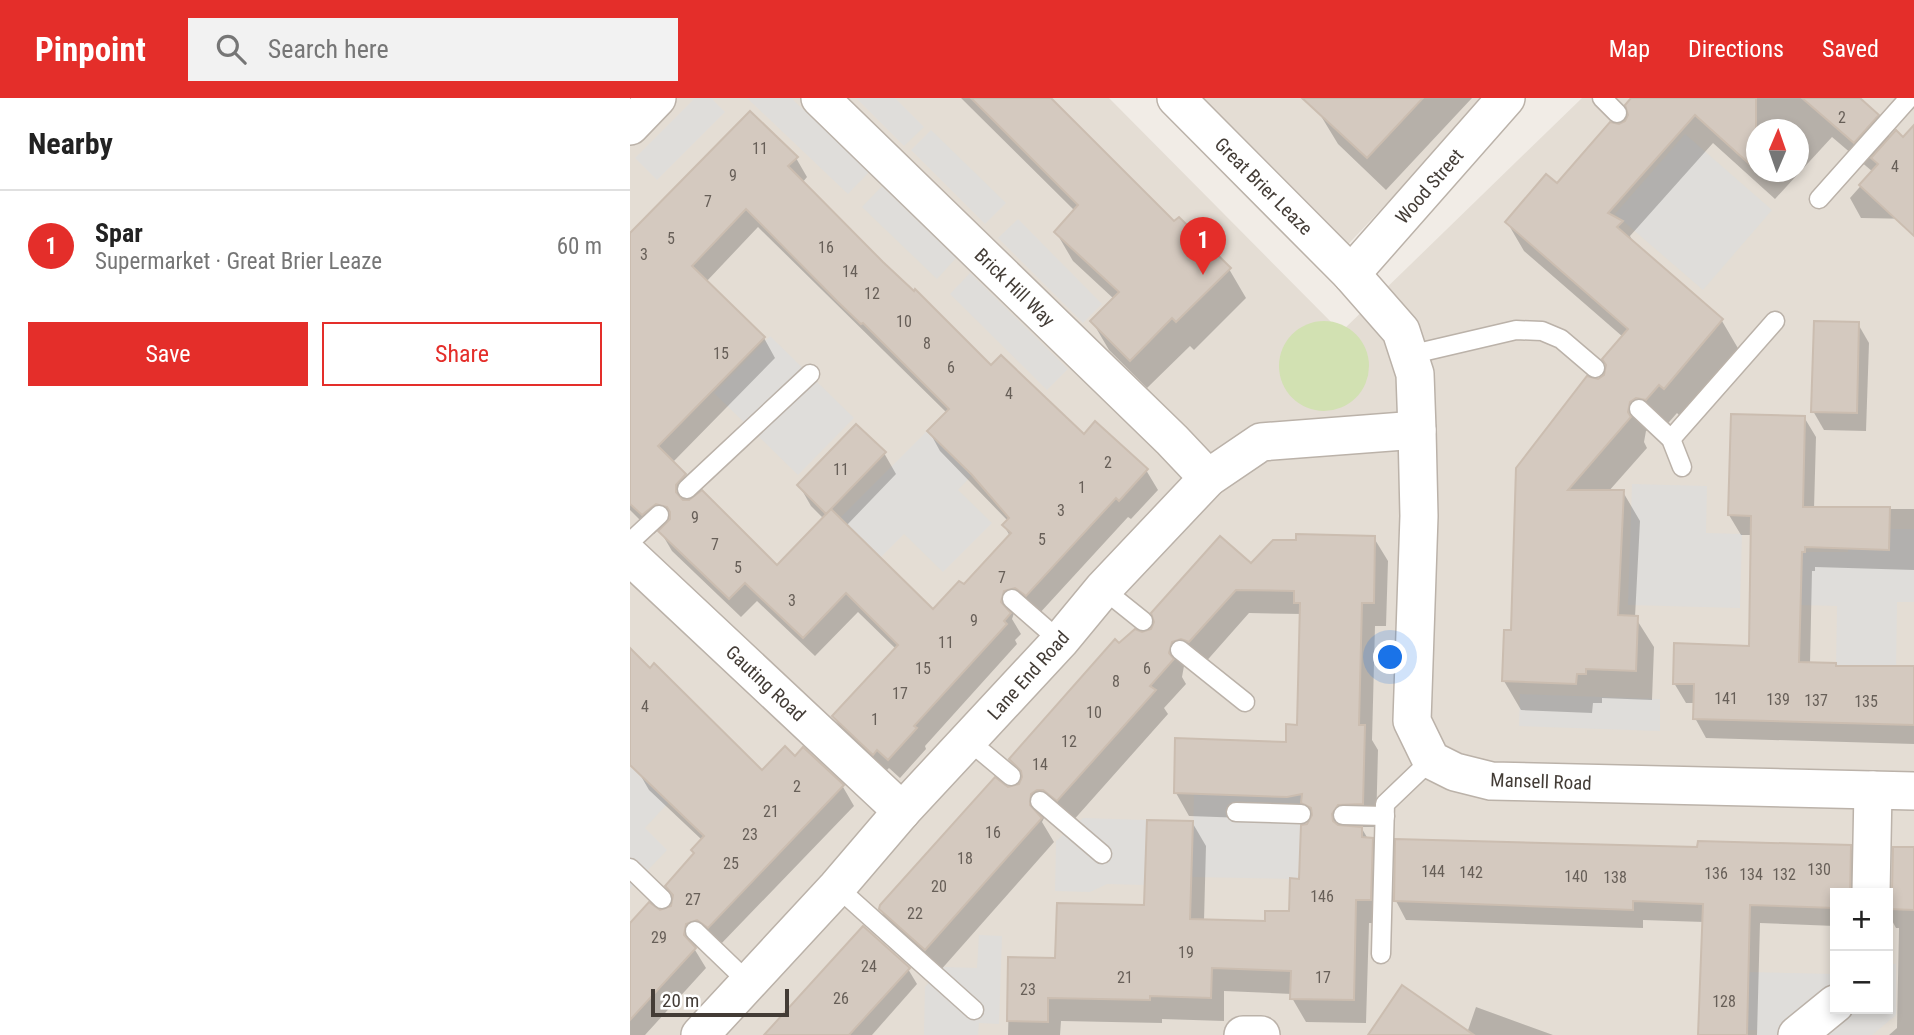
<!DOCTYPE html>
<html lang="en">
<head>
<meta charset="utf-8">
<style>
  body { margin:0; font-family:"Roboto Condensed",sans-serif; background:#f2f2f2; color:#222 }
  .controls { position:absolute; right:21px; bottom:21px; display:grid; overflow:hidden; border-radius:0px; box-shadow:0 4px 10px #0003 }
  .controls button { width:63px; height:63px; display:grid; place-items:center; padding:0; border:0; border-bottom:2px solid #e0e0e0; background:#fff; color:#222; font:35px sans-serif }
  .compass { position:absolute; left:1116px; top:21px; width:63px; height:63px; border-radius:50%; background:#fff; box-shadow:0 4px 10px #0003; rotate:2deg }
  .scale { position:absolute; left:21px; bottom:18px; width:138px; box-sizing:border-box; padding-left:7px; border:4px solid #433c36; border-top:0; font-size:19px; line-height:24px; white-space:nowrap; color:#433c36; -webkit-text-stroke:5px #fff; paint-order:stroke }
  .you { position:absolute; left:761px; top:560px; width:24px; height:24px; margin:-18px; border:5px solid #fff; border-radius:50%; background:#1a73e8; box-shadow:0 0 0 10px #1a73e833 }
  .badge { display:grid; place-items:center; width:46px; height:46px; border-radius:50%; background:#e42e2a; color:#fff; font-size:23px; font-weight:700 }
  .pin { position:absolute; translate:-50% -58px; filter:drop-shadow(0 2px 4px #0008) }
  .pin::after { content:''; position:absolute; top:37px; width:24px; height:21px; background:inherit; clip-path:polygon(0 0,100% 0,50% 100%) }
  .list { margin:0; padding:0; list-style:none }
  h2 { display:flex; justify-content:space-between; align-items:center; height:91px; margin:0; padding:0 28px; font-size:30px }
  h2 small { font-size:23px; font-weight:400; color:#767676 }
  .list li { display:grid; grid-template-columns:46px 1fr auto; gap:21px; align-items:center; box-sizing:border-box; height:112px; padding:0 28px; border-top:2px solid #e0e0e0 }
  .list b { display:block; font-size:26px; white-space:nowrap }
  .list p { margin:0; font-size:23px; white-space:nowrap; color:#767676 }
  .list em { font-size:23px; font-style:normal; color:#767676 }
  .actions { display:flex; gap:14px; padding:21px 28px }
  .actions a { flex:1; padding:16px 0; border:2px solid #e42e2a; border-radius:0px; text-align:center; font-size:24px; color:#e42e2a }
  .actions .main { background:#e42e2a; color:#fff }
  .icon { flex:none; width:38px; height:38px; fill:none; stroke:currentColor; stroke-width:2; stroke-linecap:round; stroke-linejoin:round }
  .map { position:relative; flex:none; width:1284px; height:937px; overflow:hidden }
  header { display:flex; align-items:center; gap:42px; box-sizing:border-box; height:98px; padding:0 35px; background:#e42e2a; color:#fff }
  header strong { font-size:33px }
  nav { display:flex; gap:38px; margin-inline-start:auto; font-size:24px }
  .search { width:490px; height:63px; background:#f2f2f2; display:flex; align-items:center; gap:18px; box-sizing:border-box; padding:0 24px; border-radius:0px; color:#767676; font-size:26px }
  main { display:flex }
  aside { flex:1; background:#fff }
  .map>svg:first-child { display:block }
  .residential { fill:#e4ddd4; fill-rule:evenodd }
  .green { fill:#d2e1b2 }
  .parking { fill:#dfddda }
  .shadow { fill:#0003; fill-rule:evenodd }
  .building { fill:#d4c9bf; stroke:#cbbdb0; stroke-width:2; fill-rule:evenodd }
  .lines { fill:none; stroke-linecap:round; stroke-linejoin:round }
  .service-casing { stroke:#bbb2a9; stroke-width:21 }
  .minor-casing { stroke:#bbb2a9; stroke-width:40 }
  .service { stroke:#fff; stroke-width:18 }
  .minor { stroke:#fff; stroke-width:37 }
  .labels { text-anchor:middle; stroke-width:5; stroke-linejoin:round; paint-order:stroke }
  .number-label { font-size:16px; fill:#675f58 }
  .street-label { font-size:19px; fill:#433c36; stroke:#fff }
</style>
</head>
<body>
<header>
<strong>Pinpoint</strong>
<div class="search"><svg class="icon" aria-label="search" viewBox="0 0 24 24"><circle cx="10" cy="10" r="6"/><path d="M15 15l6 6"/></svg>Search here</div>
<nav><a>Map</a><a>Directions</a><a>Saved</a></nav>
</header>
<main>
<aside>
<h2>Nearby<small></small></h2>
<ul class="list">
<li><span class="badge">1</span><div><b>Spar</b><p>Supermarket · Great Brier Leaze</p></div><em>60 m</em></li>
</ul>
<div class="actions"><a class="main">Save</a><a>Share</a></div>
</aside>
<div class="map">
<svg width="1284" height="937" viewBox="0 0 1284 937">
  <rect width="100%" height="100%" fill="#f1ece6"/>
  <g class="residential">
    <path d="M0,0h479l232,234 241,-234h332v937h-1284zM1126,32h42v42h-42zM1205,795h53v116h-53z"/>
    <path d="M562,0h294l-147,156z"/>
  </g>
  <circle class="green" cx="694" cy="268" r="45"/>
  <g class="parking">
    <path d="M65,0h16l14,14 -68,68 -22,-22z"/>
    <path d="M117,0h44l78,74 -21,22z"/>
    <path d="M226,0h39l29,29 -20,19z"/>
    <path d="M301,32l75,73 -21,21 -74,-74z"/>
    <path d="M1055,36l87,76 -69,80 -88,-76z"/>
    <path d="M252,88l74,72 -19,21 -75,-72z"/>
    <path d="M388,121l84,85 -19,19 -85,-85z"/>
    <path d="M340,175l98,96 -21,21 -97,-96z"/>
    <path d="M140,238l84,82 -56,57 -84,-82z"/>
    <path d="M297,333l45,44 -14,15 34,33 -49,49 -39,-38 -24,24 -40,-40z"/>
    <path d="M1002,386l75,2 -1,47 36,1 -2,74 -112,-3z"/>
    <path d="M1219,409h20l-1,42 21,1 1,-21h24v73h-17l-1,70 -60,-1 1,-65 -37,-1 2,-53h46z"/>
    <path d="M890,596l140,5v32l-141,-5z"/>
    <path d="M601,659l55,6 -2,34 18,-3 -3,85 -107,-2 2,-83 36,1z"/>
    <path d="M2,669l37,35 -24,26 22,22 -37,39v-120z"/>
    <path d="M453,720l64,2 -2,65 -38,-1 -17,8 -35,-1 1,-50z"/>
    <path d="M349,837l23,1 -3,88 -20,-1 -1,12h-54l1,-48 19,-20 33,1z"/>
    <path d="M1258,866h8v51l-24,20h-115v-5h-10l1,-58 87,2v35h53z"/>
  </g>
  <g class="shadow">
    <path d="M331,0h87l126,126 55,45 17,29 -52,52 -4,-4 -43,42 -38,-38 -17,-29 22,-22 -41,-38 -17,-29 19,-21z"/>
    <path d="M673,0h169l-86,92 -48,-46 -17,-28z"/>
    <path d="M1003,0h224l20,18 13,22 6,-5 18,16v70l-53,-1 -11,-20 23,-26 -41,-35 -57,62 -62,-56 -83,93 5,10 87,75 17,29 -58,67 -4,-4 -14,16 -9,-2 -8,4 -2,11 3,6 -39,44h15l17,29 -5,96 19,30 -2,53 -50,-2v5h-9l-1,10 -71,-3 -17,-29 9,-49 85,-251 8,-5 17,-39 -99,-86 -17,-29 50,-36 63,-60 7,-4zM1126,32h42v42h-42z"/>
    <path d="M166,60l11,19 -5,6 80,80 109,104 93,70 62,33 12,20 -27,29 -3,-2 -90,98 -23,-5 -3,9 9,15 -6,6 2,4 -92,102 1,3 -26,29 -11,-10 -5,5 -39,-37 -11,-19 62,-68 -38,-37 -43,44 -58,-55 -16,16 -69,-66 -13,-22 -5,5 -24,-24v-273zM128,129l189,186 -18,18 11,20 68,70 -4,5 6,10 -46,51 -31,25 -87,-86 50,-52 -12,-21 -85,32 12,21 13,13 -47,49 -80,-71 -13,-21 -12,-13 103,-105 -11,-20 -58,-56z"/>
    <path d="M1228,226l11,19 -3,88 -42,-1 -11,-19z"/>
    <path d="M1174,319l12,20 -2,72h100v61l-99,-3v4h-3l-2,93 26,3 78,1v76l-208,-6 -11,-20v-15h-9l-12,-20 77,-36 2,-112h-12l-12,-20z"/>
    <path d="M744,440l14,23 -2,65h-11l-3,114 6,10 -2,77h-15l7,12h4l13,24 -1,60h-15l-3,100 -60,-1 -14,-24v-4l-68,-3v30l-62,-2v4l-101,-2 -1,14h-52l2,-76h47l89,-52 46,-85 14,24 -2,75 63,2 23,-10 11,-32 7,-56 5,-8 -12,3 -112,-4 -13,-23 112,-49 10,-17 4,-113 -53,-1 -46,52 -8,-4 -11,5 -2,11 4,7 -22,24 4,6 -97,109 -26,-7 -3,6 12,20 -115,130 -45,-39 -14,-24 128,-120 12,-4 3,-5 -12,-21 108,-113 34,-16 98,-64z"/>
    <path d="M0,553l132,122 33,-15 8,-8 40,37 11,19 -135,140 -22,-3 -2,7 11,18 -61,67h-15v-109l42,-18 2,-10 -7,-12 28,-31 7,-15 -53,-50 -11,-19 -8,-40z"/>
    <path d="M1220,749l11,19 -1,27h-25v33l-75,-3 -3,112h-57l4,-113 -61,-2v8l-237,-8 -10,-19 303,-52z"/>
    <path d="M1265,751l19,1v185h-25l8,-7 2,-100h-3l-8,-15 6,-19z"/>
    <path d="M278,871l9,15 -45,51h-103z"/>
    <path d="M846,909l77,28h-169l83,-2z"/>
  </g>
  <g class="building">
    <path d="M341,0h80l123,123 5,-4 52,51 -55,54 -4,-4 -42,43 -40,-40 29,-29 -65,-60 24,-27z"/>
    <path d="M672,0h121l-56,60z"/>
    <path d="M1001,0h125v72l-61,-55 -87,98 15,8 -6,6 106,92 -59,70 -5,-4 -13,15 -10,-2 -6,4 -2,10 3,5 -63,73h56l-6,125 20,1 -2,55 -50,-2v5h-9l-1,10 -74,-3 2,-51h7l5,-162 71,-92 11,3 6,-4 2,-10 -4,-6 26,-30 -123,-107 41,-48 11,9 53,-61 9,2 6,-3 3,-6 -3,-10z"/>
    <path d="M1172,0h58l19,17 -25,28z"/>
    <path d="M120,13l48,46 -10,9 95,96 31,29 1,-2 76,76 10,-10 83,79 11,-13 53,48 -29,32 -3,-3 -90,98 -11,-8 -11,3 -3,11 10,11 -7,8 3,3 -93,102 3,2 -29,32 -11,-10 -4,5 -41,-39 66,-71 -52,-52 -43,45 -58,-55 -16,16 -71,-68 12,-12v-7l-3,-5 -11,-3 -14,11 -12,-11v-271zM116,111l92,93 23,22 2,-1 86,86 -22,22 45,44 37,43 -7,7 9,8 -47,51 -5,-3 -26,28 -102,-100 -54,56 -75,-75 -13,10h-6l-7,-8v-7l10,-11 -28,-28 107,-109 -73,-71z"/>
    <path d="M1284,27v111l-55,-51 19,-21 -7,-6 25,-28 7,7z"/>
    <path d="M1184,223l45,1 -2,91 -46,-1z"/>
    <path d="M1101,316l74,2 -2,91h87l-1,43 -84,-3v5h-3l-3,110 37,1v3h78v59l-221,-6 1,-35h-21l1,-41 75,3 2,-130 -23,-1z"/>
    <path d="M226,326l30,28 -60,62 -29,-29z"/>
    <path d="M666,436l79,2 -1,67h-12l-3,122h6l-2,79 -25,1 -6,9 1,7 5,4 24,2v10l11,1 -2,62h-15l-2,100 -64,-1 1,-28 -79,-3 -1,30 -61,-2v4l-102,-2v24l-41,-1 1,-64 47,1 2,-55 87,2 3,-85 46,1 -3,98 75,2v-10h24l1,-33 9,1 2,-54 6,-1 5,-9 -1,-7 -10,-5 1,-9 -15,3 -113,-4 1,-55 111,4v-18l11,1 3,-122h-6v-12l-58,-1 -47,52 -8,-3 -9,3 -3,11 5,6 -24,27 6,4 -99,111 -14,-11h-6l-6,4 -1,11 12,13 -117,132 -46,-41 1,-4 115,-128 13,10 11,-3 3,-7 -1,-6 -12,-12 106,-120 4,4 16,-14 7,3 9,-3 3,-7 -3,-9 69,-77 31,27 22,-23h23z"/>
    <path d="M0,550l20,20 4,-5 108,107 23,-24 10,10 8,-9 41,38 -136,143 -11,-8 -11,4 -2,11 12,13 -66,72v-97l19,-21 11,8 11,-4 2,-11 -8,-9 29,-33 -3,-3 13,-14 -74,-71z"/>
    <path d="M765,741l302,8 1,-6 153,4 -1,48h-15v15l-85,-3 -3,130h-49l5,-131 -70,-3v9l-239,-9z"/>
    <path d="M1263,749h21v63l-26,-1 4,-16z"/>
    <path d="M233,828l47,42 -61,67h-85z"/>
    <path d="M772,887l72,50h-106z"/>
  </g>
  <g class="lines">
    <g class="service-casing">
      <g id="service">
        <path d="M972,0l15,15"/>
        <path d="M1189,101l90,-101"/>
        <path d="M779,257l107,-25 26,1 19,8 34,29"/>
        <path d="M1009,311l32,30 11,28"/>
        <path d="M1041,341l104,-118"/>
        <path d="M57,391l123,-115"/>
        <path d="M0,444l29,-27"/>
        <path d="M473,491l40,32"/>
        <path d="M382,501l48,42"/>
        <path d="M550,552l65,52"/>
        <path d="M339,643l42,35"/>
        <path d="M410,703l62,53"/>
        <path d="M606,714l65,2"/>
        <path d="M713,717l42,1"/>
        <path d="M0,770l32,31"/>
        <path d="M207,789l137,123"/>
        <path d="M65,833l54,52"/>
        <path d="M751,856l4,-150 46,-44"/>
      </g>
    </g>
    <g class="minor-casing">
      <g id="minor">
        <path d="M190,0l352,342 36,38"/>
        <path d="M546,0l175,176 50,57 14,43 2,56 2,86 -7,205 19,39 24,12 36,9 423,10"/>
        <path d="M0,28l27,-28"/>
        <path d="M721,176l155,-176"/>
        <path d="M0,458l272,255"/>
        <path d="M1241,795l2,-103"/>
        <path d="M70,937l137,-148 65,-76 158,-170 43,-52 105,-111 53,-36 156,-12"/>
        <path d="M613,937h18"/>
        <path d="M1167,937l38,-31"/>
      </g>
    </g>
    <use href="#service" class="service"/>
    <use href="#minor" class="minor"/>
  </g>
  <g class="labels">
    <g class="number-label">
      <text x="1212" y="25">2</text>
      <text x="130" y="56">11</text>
      <text x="1265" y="74">4</text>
      <text x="103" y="83">9</text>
      <text x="78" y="109">7</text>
      <text x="41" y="146">5</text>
      <text x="196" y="155">16</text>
      <text x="14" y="162">3</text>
      <text x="220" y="179">14</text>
      <text x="242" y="201">12</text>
      <text x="274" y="229">10</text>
      <text x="297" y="251">8</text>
      <text x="91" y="261">15</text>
      <text x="321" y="275">6</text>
      <text x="379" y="301">4</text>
      <text x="478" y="370">2</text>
      <text x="211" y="377">11</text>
      <text x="452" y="395">1</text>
      <text x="431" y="418">3</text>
      <text x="65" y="425">9</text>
      <text x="412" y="447">5</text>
      <text x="85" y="452">7</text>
      <text x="108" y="475">5</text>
      <text x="372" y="485">7</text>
      <text x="162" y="508">3</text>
      <text x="344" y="528">9</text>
      <text x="316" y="550">11</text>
      <text x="293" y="576">15</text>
      <text x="517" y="576">6</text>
      <text x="486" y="589">8</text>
      <text x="270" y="601">17</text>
      <text x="1096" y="606">141</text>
      <text x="1148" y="607">139</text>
      <text x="1186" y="608">137</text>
      <text x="1236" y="609">135</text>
      <text x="15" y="614">4</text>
      <text x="464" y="620">10</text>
      <text x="245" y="627">1</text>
      <text x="439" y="649">12</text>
      <text x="410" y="672">14</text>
      <text x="167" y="694">2</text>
      <text x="141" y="719">21</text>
      <text x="363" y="740">16</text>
      <text x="120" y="742">23</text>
      <text x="335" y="766">18</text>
      <text x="101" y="771">25</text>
      <text x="1189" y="777">130</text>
      <text x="803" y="779">144</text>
      <text x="841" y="780">142</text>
      <text x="1086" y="781">136</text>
      <text x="1121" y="782">134</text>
      <text x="1154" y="782">132</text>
      <text x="946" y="784">140</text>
      <text x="985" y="785">138</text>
      <text x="309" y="794">20</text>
      <text x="692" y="804">146</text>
      <text x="63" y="807">27</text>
      <text x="285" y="821">22</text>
      <text x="29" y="845">29</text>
      <text x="556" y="860">19</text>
      <text x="239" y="874">24</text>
      <text x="495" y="885">21</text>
      <text x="693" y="885">17</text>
      <text x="398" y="897">23</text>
      <text x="211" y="906">26</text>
      <text x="1094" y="909">128</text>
    </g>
    <g class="street-label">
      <text transform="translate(634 88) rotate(45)" y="7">Great Brier Leaze</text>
      <text transform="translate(799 88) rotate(-49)" y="7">Wood Street</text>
      <text transform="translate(385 189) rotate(44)" y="7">Brick Hill Way</text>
      <text transform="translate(398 577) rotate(-48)" y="7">Lane End Road</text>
      <text transform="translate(136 585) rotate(43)" y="7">Gauting Road</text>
      <text transform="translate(911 683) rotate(2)" y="7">Mansell Road</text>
    </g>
  </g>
</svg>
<div class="controls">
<button>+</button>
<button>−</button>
</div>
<svg class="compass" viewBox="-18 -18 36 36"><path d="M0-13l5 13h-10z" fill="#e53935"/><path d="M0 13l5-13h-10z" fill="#767676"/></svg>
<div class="scale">20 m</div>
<div class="you"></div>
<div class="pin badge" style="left:573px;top:177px">1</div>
</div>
</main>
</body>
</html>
